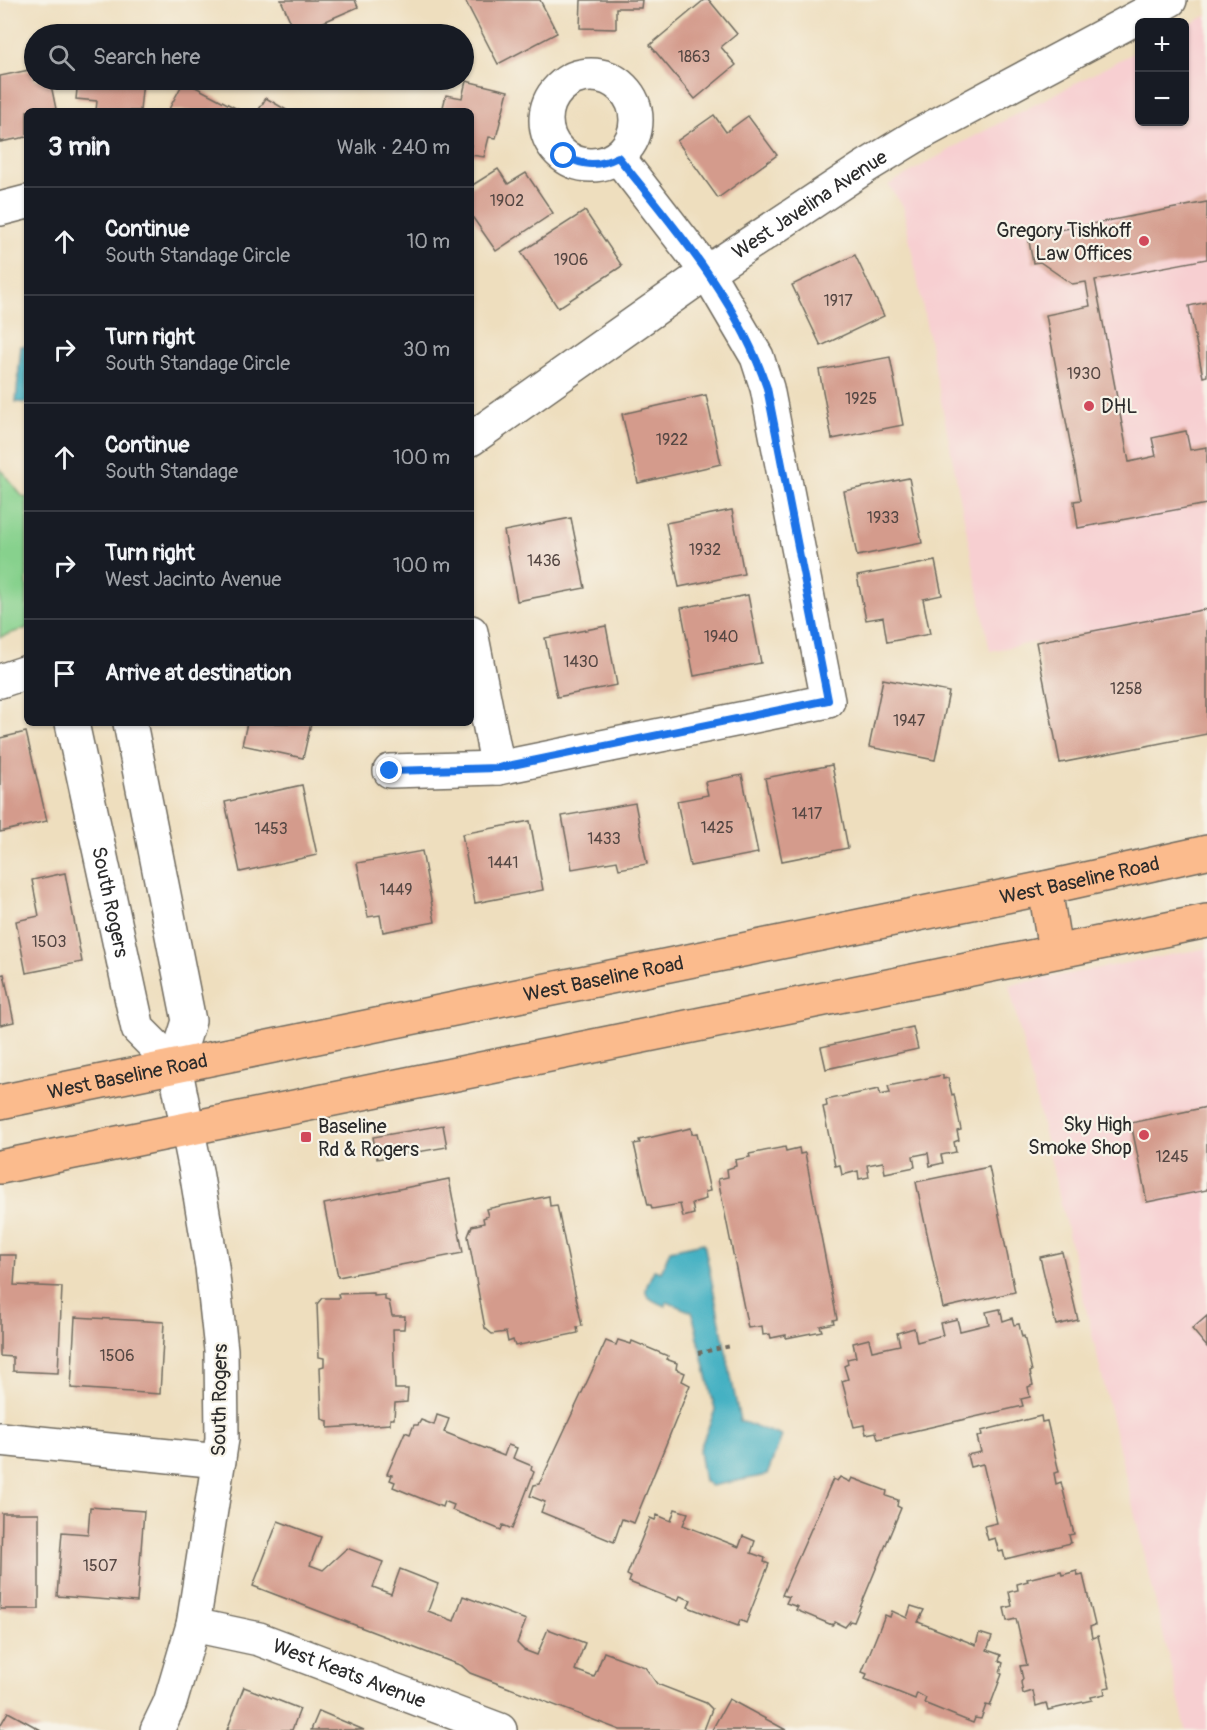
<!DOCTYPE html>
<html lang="en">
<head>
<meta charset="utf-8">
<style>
  body { margin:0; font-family:Pangolin,sans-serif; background:#242831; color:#f1f3f6 }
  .controls { position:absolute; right:18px; top:18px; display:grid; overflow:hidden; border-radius:9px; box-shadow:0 2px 4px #0004 }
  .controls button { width:54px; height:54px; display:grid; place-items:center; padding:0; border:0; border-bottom:2px solid #363941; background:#171b24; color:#f1f3f6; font:30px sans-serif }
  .stop { position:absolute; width:18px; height:18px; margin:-14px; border:4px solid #1a73e8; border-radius:50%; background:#fff }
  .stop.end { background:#1a73e8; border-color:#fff; box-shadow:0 2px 6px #0008 }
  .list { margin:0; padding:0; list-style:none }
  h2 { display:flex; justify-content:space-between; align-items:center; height:78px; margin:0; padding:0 24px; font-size:26px }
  h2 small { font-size:20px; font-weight:400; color:#9ea1a6 }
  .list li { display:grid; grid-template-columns:39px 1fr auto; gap:18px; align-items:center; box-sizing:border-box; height:108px; padding:0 24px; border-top:2px solid #363941 }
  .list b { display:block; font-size:22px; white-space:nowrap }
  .list p { margin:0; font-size:20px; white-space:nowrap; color:#9ea1a6 }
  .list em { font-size:20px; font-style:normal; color:#9ea1a6 }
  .icon { flex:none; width:33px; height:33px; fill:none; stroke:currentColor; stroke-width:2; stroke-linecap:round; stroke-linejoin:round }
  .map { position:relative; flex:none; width:1207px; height:1730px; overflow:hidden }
  .search { position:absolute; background:#171b24; box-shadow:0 2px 4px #0004; left:24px; top:24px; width:450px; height:66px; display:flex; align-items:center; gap:15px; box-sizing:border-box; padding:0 21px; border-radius:33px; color:#9ea1a6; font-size:22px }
  .panel { position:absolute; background:#171b24; box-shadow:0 2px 4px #0004; left:24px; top:108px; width:450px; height:618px; border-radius:9px }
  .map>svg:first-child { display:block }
  .built { fill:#f7cfd1 }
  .green { fill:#87d18d; stroke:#597e5c; stroke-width:1.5 }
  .water { fill:#45b1c3; stroke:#386e77; stroke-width:1.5 }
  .building { fill:#d49b8c }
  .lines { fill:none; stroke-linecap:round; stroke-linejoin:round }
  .minor-casing { stroke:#6f6a5e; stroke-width:36 }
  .major-casing { stroke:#6f6a5e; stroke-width:36 }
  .path { stroke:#6f6a5e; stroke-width:4; stroke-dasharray:4.5 4.5; stroke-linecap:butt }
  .minor { stroke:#fff; stroke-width:33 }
  .major { stroke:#fbbb8d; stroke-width:33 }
  .route { stroke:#1a73e8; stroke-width:8 }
  .poi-dot { fill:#d1495b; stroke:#f7f3e8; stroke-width:2 }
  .labels { text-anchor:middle; stroke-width:4.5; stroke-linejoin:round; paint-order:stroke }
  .number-label { font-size:16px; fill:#554743 }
  .street-label { font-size:20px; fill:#2b2b2b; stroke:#f7f3e8 }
  .poi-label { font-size:20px; fill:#2b2b2b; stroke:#f7f3e8; text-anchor:end }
</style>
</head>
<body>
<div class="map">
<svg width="1207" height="1730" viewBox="0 0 1207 1730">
  <rect width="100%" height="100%" fill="#f7f3e8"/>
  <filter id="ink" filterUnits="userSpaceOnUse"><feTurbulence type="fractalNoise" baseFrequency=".0167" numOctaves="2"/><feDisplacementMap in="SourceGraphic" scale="12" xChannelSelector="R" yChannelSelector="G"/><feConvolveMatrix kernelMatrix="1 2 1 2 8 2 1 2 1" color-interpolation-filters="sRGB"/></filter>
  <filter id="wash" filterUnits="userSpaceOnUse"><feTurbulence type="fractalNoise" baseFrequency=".008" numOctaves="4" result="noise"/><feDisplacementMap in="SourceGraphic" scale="24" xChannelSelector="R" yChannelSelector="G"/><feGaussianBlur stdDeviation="1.35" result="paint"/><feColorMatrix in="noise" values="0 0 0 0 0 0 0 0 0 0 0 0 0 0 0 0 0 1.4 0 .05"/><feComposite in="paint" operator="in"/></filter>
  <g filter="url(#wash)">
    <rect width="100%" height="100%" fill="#eedebe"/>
    <g class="built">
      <path d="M1207,15v594l-217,42 -87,-445 -15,-21 79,-45 172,-90 1,72h44l1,-95z"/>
      <path d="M1207,948v782h-21l-177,-745z"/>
    </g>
    <path class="green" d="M0,469l22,27 5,2v130l-27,9z"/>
    <g class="water">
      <path d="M21,346h6v57l-11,-1z"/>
      <path d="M704,1243l36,178 42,15 -15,39 -56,11 -7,-5 -5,-30 16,-41 -23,-98 -25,-10 -2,4c-26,-10 -21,-14 -11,-36l7,2 9,-22z"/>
    </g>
    <g id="blocks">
      <g class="building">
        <path d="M281,0h74l3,7 -62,27z"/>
        <path d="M465,0h75l17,33 -59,31z"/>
        <path d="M581,0h61l-1,8h-25v21l-36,-1z"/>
        <path d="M704,0h5l28,34 -16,13 15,18 -41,34 -45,-54z"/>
        <path d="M34,69v11h16l6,29 -29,2v26l-27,5v-66z"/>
        <path d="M78,80h65l-3,31h-44l1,-10 -21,-2z"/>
        <path d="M184,81l57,30h-73z"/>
        <path d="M466,81l42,10 -12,47 -7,-1 -5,20 -13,-2v-44h-29l4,-16 16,3z"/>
        <path d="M266,98l22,13h-30z"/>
        <path d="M714,115l12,17 22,-16 29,39 -59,43 -41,-57z"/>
        <path d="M498,169l10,15 18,-11 27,40 -57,38 -25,-36v-29z"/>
        <path d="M1207,202v57l-112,21 34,182 27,-6 -4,-18 34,-7 4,19 17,-3v57l-129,24 -4,-27 7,-1 -35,-185 44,-9 -4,-24 -14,2 -32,-22 -7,1 -5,-27z"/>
        <path d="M585,211l37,55 -64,42 -37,-56z"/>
        <path d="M855,255l29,61 -63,30 -29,-61z"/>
        <path d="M1207,302v74l-4,1 -14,-71z"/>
        <path d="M890,357l13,68 -71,14 -13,-69z"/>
        <path d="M706,395l15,69 -83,19 -16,-69z"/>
        <path d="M909,478l13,65 -65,13 -13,-65z"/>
        <path d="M732,510l12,64 -65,13 -13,-64z"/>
        <path d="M571,518l14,70 -68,13 -13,-70z"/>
        <path d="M935,561l7,34 -19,4 7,35 -43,8 -4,-25 -17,3 -9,-44z"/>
        <path d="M748,595l13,68 -67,13 -13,-68z"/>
        <path d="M1207,609v125l-147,29 -24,-121z"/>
        <path d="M606,626l11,59 -60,12 -12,-59z"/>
        <path d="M883,679l66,13 -14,68 -66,-13z"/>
        <path d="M247,723h64l-8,35 -61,-13z"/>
        <path d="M26,732l21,89 -47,11v-94z"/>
        <path d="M832,765l16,83 -66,13 -17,-83z"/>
        <path d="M742,775l16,78 -68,13 -13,-65 31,-6 -3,-13z"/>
        <path d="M302,785l15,70 -77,17 -15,-70z"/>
        <path d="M635,803l12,61 -28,5 -2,-8 -45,8 -10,-53z"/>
        <path d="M530,821l13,69 -68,13 -13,-69z"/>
        <path d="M422,851l13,71 -52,10 -3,-17 -12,2 -11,-54z"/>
        <path d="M65,873l17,89 -56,11 -10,-52 23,-5 -7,-36z"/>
        <path d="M4,974l10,48 -14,3v-50z"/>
        <path d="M913,1027l5,22 -92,20 -5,-22z"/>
        <path d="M943,1075v4l5,-1 4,17 2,-1 7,36 -4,1 2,9 -5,2 2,10 -15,3 2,8 -13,3 -2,-13 -15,3 2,11 -30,6 -2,-11 -16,3 2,12 -10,2 -1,-8 -16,4 -2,-10 -5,1 -12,-59 4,-1 -1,-6 53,-11 1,6 10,-2 -2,-7z"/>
        <path d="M1207,1107v83l-60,12 -16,-79z"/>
        <path d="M443,1125l4,22 -70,12 -4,-22z"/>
        <path d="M691,1128l1,6 5,-1 13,58 -5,1 1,7 -14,4 2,11 -11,3 -3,-13 -28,5 -1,-4h-3l-14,-61 6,-1 -1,-3z"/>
        <path d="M785,1147l1,4 13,-3 1,6 5,-1 32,166 -4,1 1,3 -14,3 2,5 -36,7v-3l-15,3 -1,-4 -7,1 -1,-9 -14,2 -30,-149 10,-2 -1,-8 9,-3 -1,-6 15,-3 -1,-3z"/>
        <path d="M989,1167l26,125 -72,16 -27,-126z"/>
        <path d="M449,1179l14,74 -125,24 -14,-73z"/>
        <path d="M549,1196l1,10 7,-1 25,121 -5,1 1,6 -63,13 -2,-6 -5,2 -2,-10 -14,2 -7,-6 -17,-92 4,-10 12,-3 -1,-5 5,-2 -2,-7z"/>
        <path d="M1062,1252l16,68 -22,5 -16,-68z"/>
        <path d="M0,1255h16l-2,30 48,2 -4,86 -45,-2v-14l-13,-1z"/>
        <path d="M374,1293v3l11,-1v5l4,1 3,15h13l-1,13h-11l2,60h13l-1,13 -12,1 -1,16h-4v5l-62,4v-7l-6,-2 -2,-52 4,-1v-8l-5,-1 -2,-53 5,-6h17l-1,-4z"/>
        <path d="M1000,1309l3,12 9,-3 2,7 5,-1 3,13 2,-1 8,35 -2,1 3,13 -5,2 2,10 -9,2 2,7 -145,33 -2,-7 -10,2 -2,-9 -10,2 -12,-46 6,-2 -4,-13 4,-2 -1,-5 9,-2 -3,-14 16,-4 3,12 28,-6 -3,-12 17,-5 3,14 26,-7 -3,-12 17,-4 3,12 29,-7 -3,-12z"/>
        <path d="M1207,1316v31l-15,-18z"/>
        <path d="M75,1317l89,5 -4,72 -89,-6z"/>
        <path d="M618,1340l13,4 1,-3 36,15 -2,3 11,4 -1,6 9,4 -3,8 8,4 -56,138 -12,-4 -8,23 -73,-30 4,-10 -15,-6 4,-11 5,-1 6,-12 61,-131 10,4z"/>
        <path d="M437,1415l12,4 -5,13 60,24 4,-11 9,3 -4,10 19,8 -1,4 3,2 -22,57 -9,-4 -2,5 -49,-20 2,-5 -10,-4 -2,6 -49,-20 2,-5 -5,-2 2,-5 -5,-1 18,-42 5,2 4,-9h4l3,-5 13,5z"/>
        <path d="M1041,1416l1,6 5,-1 12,51 -5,1 2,11 5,-2 13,52 -5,1 2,8 -66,16 -2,-8 -4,1 -4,-14 -7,2 -4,-14 13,-3 -14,-59 -13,3 -3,-12 14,-3 -4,-15 5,-2 -1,-4z"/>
        <path d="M840,1477l10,5 2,-4 35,13 -1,5 12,4 -1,6 4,2 -47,114 -4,-1 -5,6 -10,-5 -3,3 -36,-15 2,-3 -12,-4 3,-6 -7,-2 51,-116 4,2z"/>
        <path d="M90,1507l54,4 -7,91 -80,-6 5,-64 26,2z"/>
        <path d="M675,1509l13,4 -5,12 56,22 4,-11 12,5 -4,12 14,5 -1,4 5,2 -23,59 -6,-3 -2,6 -50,-19 3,-7 -11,-4 -2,5 -49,-19 2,-5 -4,-2 23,-57 5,2 2,-5 14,6z"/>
        <path d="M2,1513h37v96h-39z"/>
        <path d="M278,1521l43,16 -11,28 13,5 24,-22 36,14 -10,25 18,7 9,-25 38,15 -10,27 26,10 9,-25 63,24 -9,23 7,7 13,5 11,-26 37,14 -10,27 19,7 10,-25 41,15 12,17 49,19 6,6 -8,21h-84l-150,-57 -8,-7 -209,-80z"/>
        <path d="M1061,1571l1,4 15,-4 1,5 5,-1 12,50 -5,2 2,11 6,-2 12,51 -6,1 1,6 -14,3 1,3 -44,10 -2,-7 -10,3 -3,-15 -10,3 -2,-12 2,-3 -3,-13 7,-1 -11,-46 -9,2 -3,-13 8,-2 -3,-14 9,-2 -1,-6 11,-3 -1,-2z"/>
        <path d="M911,1606l13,4 -6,12 58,23 3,-12 13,4 -5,13 14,5 -2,6 4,2 -3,10 2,1 -12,32 -4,-1 -5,14 -6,-1 -2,5 -49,-20 2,-5 -9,-5 -2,6 -50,-20 2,-5 -5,-2 23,-57 5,2 2,-6 15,7z"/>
        <path d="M244,1687l56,22 -8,21h-65z"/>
        <path d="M729,1699l57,31h-74z"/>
        <path d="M319,1711l45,19h-53z"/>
        <path d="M8,1712l33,18h-41v-4z"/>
      </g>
    </g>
  </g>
  <g filter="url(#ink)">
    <use href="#blocks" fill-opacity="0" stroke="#6f6a5e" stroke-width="1.5"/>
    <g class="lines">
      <g class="minor-casing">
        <g id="minor">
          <circle cx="591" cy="120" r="45"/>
          <path d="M0,209l27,-7"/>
          <path id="s1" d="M471,439l236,-167 158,-105 49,-30 256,-137"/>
          <path d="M471,632l27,136"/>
          <path d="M0,681l27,-9"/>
          <path id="s2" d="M72,723l66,306 37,37"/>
          <path d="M130,723l59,298 -14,45 21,105 16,96 9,83 1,89 -29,186 -23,78 -13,27"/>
          <path d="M390,771l108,-3 330,-67 -61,-313 -10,-31 -50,-85 -89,-115"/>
          <path d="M0,1439l219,22"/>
          <path id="s3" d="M193,1625l66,14 241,91"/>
        </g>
      </g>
      <g class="major-casing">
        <g id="major">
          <path d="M1045,888l10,63"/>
          <path id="s4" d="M0,1102l1045,-214 162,-36"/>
          <path d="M0,1167l1207,-246"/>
        </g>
      </g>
      <path class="path" d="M698,1353l33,-7"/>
      <use href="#minor" class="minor"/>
      <use href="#major" class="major"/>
    </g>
  </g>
  <g class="lines" filter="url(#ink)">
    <path class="route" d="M390,771l108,-3 330,-68 -61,-312c-29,-88 -92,-160 -149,-231 -20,10 -34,9 -54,-1"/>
  </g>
  <g class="poi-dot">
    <circle cx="1144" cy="241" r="6"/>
    <circle cx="1089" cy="406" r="6"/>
    <circle cx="1144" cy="1135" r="6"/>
    <rect x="300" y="1131" width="12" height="12" rx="3"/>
  </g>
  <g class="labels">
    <g class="number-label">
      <text x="694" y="62">1863</text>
      <text x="507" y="206">1902</text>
      <text x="571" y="265">1906</text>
      <text x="838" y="306">1917</text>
      <text x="1084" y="379">1930</text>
      <text x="861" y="404">1925</text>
      <text x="672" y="445">1922</text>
      <text x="883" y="523">1933</text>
      <text x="705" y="555">1932</text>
      <text x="544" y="566">1436</text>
      <text x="721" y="642">1940</text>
      <text x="581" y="667">1430</text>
      <text x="1126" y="694">1258</text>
      <text x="909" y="726">1947</text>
      <text x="807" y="819">1417</text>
      <text x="717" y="833">1425</text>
      <text x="271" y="834">1453</text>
      <text x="604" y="844">1433</text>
      <text x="503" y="868">1441</text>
      <text x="396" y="895">1449</text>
      <text x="49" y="947">1503</text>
      <text x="1172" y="1162">1245</text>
      <text x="117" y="1361">1506</text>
      <text x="100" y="1571">1507</text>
    </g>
    <g class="street-label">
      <text dy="7" stroke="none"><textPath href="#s1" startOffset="412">West Javelina Avenue</textPath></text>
      <text dy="7" stroke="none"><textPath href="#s4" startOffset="1102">West Baseline Road</textPath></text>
      <text dy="7" stroke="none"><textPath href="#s2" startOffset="183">South Rogers</textPath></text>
      <text dy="7" stroke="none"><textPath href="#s4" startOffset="616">West Baseline Road</textPath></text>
      <text dy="7" stroke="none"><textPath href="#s4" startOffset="130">West Baseline Road</textPath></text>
      <text transform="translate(219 1400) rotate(-89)" y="7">South Rogers</text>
      <text dy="7" stroke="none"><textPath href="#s3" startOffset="164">West Keats Avenue</textPath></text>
    </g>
    <g class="poi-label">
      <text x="1132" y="237">Gregory Tishkoff<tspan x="1132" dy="23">Law Offices</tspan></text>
      <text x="1101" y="413" text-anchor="start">DHL</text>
      <text x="1132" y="1131">Sky High<tspan x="1132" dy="23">Smoke Shop</tspan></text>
      <text x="318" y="1133" text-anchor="start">Baseline<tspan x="318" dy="23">Rd &amp; Rogers</tspan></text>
    </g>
  </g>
</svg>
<div class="controls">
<button>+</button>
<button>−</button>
</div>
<div class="stop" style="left:564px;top:156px"></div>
<div class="stop end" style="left:390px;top:771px"></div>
<div class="search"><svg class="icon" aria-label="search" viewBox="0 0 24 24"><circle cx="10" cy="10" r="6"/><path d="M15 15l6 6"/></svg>Search here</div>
<section class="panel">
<h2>3 min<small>Walk · 240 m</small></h2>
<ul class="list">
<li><svg class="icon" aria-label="ahead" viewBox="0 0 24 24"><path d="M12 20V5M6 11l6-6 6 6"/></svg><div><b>Continue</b><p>South Standage Circle</p></div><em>10 m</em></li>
<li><svg class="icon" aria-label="right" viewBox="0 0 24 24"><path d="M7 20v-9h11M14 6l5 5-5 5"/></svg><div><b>Turn right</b><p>South Standage Circle</p></div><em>30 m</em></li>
<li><svg class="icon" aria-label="ahead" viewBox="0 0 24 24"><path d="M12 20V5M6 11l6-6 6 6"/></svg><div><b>Continue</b><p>South Standage</p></div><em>100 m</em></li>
<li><svg class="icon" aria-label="right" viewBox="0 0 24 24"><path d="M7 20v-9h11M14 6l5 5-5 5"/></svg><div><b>Turn right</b><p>West Jacinto Avenue</p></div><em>100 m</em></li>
<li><svg class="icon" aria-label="arrive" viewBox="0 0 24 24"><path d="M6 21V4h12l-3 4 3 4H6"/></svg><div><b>Arrive at destination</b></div></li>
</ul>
</section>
</div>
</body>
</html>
